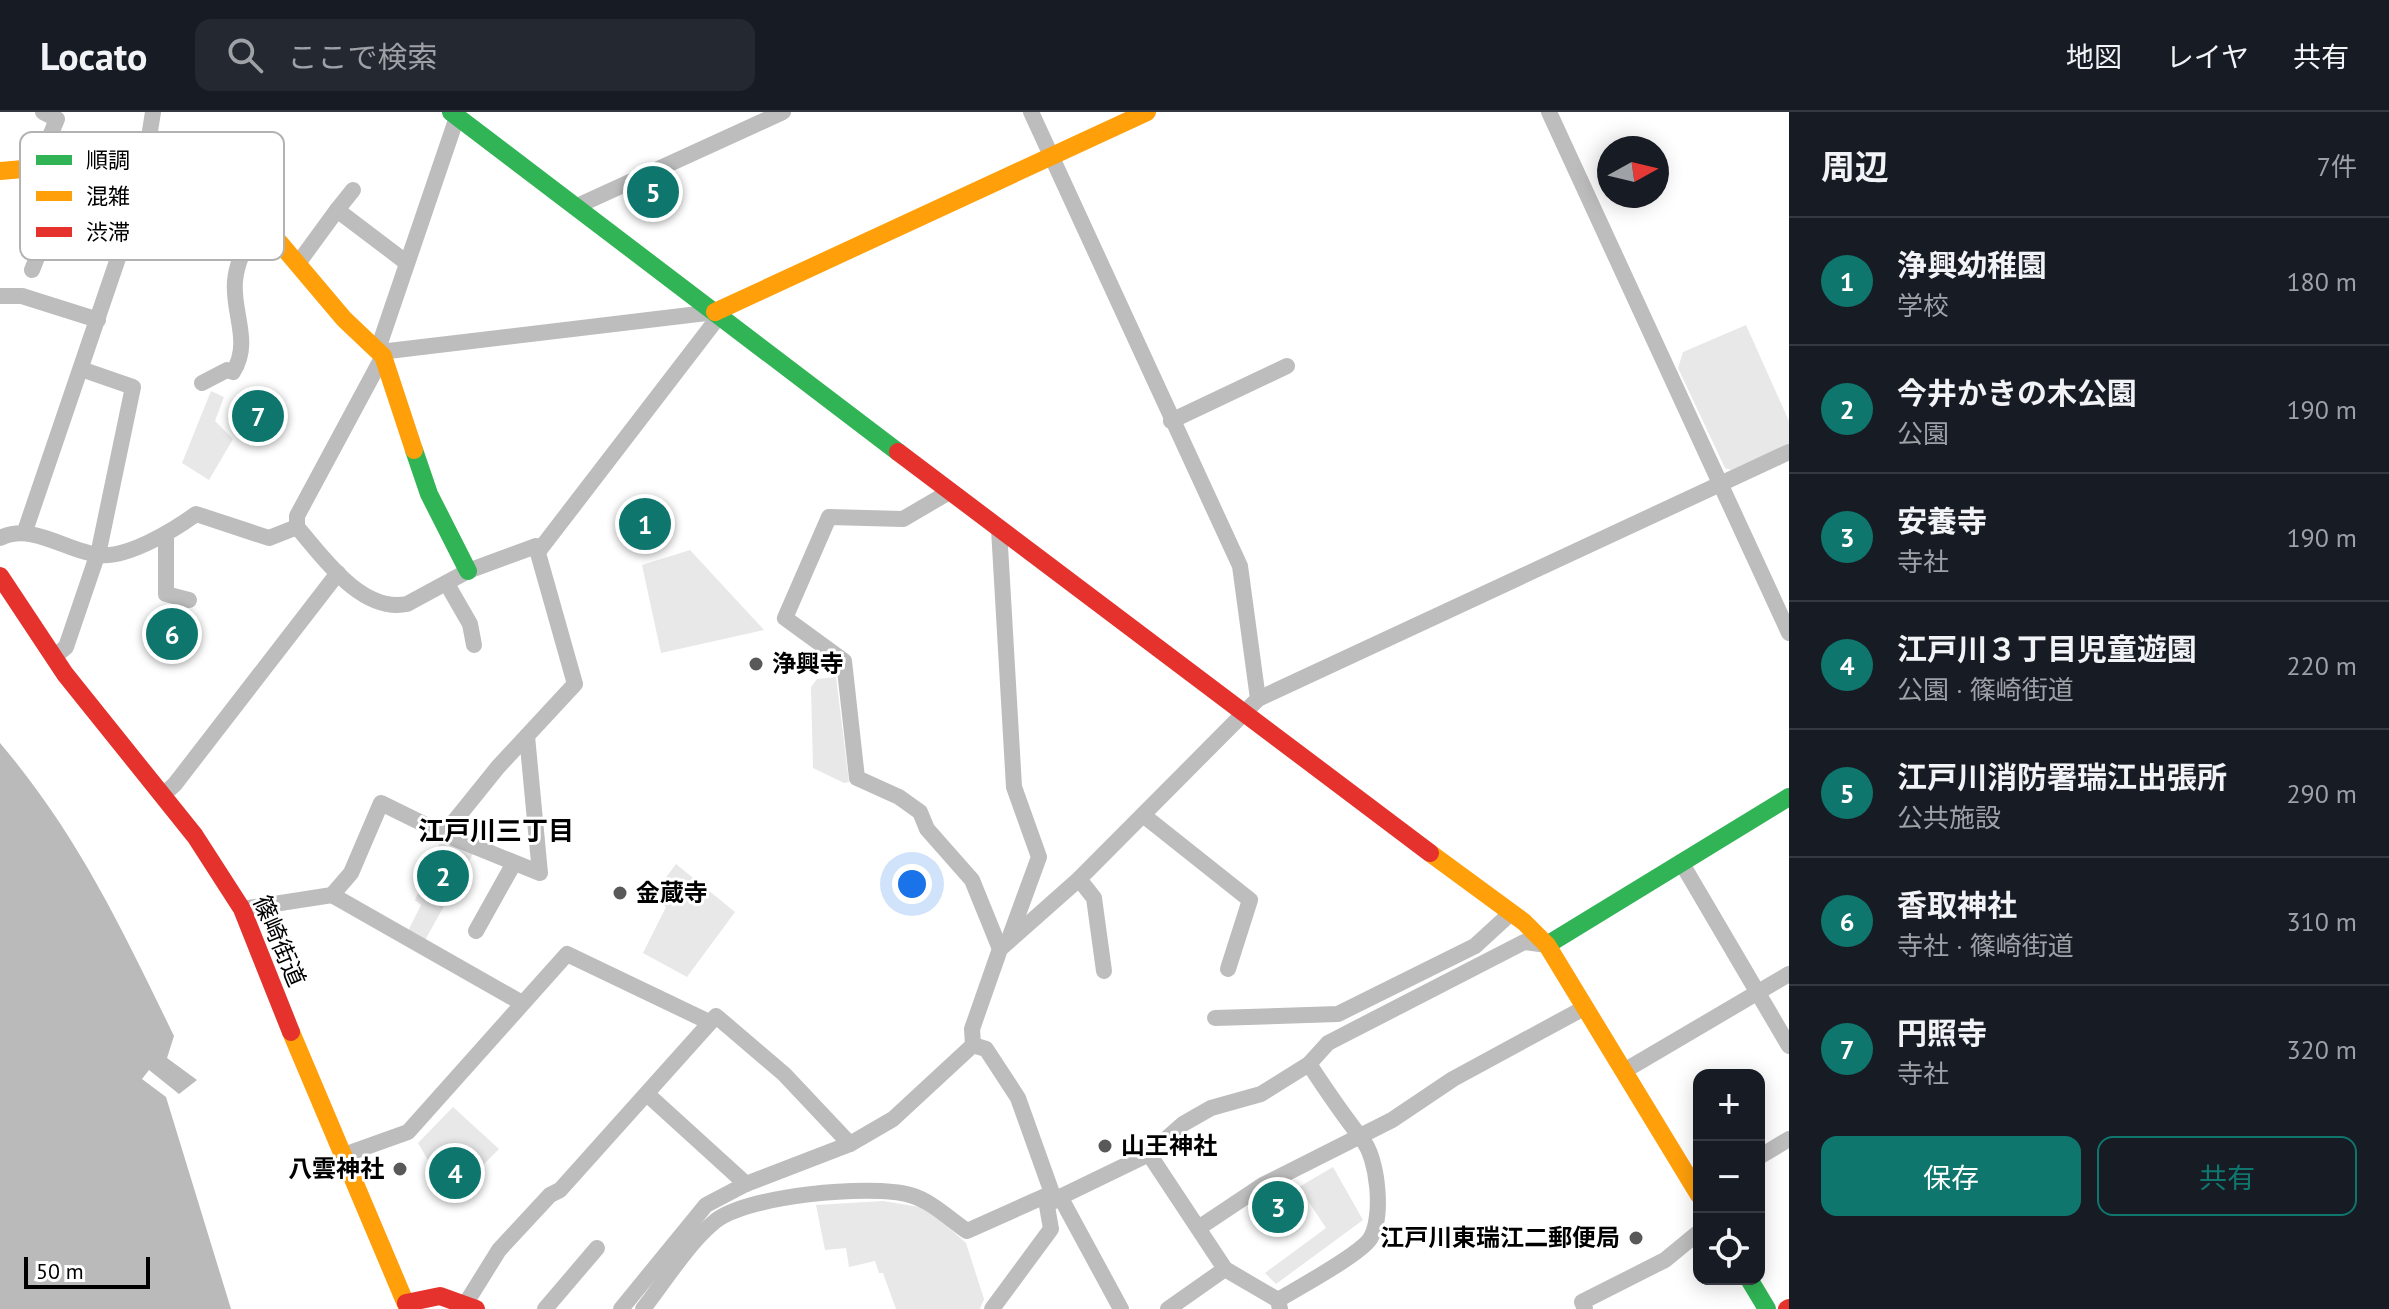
<!DOCTYPE html>
<html lang="ja">
<head>
<meta charset="utf-8">
<style>
  body { margin:0; font-family:"PT Sans","Noto Sans JP",sans-serif; background:#242831; color:#f1f3f6 }
  .controls { position:absolute; right:24px; bottom:24px; display:grid; overflow:hidden; border-radius:16px; box-shadow:0 4px 20px #0003 }
  .controls button { width:72px; height:72px; display:grid; place-items:center; padding:0; border:0; border-bottom:2px solid #363941; background:#171b24; color:#f1f3f6; font:40px sans-serif }
  .compass { position:absolute; left:1597px; top:24px; width:72px; height:72px; border-radius:50%; background:#171b24; box-shadow:0 4px 20px #0003; rotate:82deg }
  .scale { position:absolute; left:24px; bottom:20px; width:126px; box-sizing:border-box; padding-left:8px; border:4px solid #000; border-top:0; font-size:22px; line-height:28px; white-space:nowrap; color:#000; -webkit-text-stroke:6px #fff; paint-order:stroke }
  .you { position:absolute; left:912px; top:772px; width:28px; height:28px; margin:-20px; border:6px solid #fff; border-radius:50%; background:#1a73e8; box-shadow:0 0 0 12px #1a73e833 }
  .badge { display:grid; place-items:center; width:52px; height:52px; border-radius:50%; background:#0f766e; color:#fff; font-size:26px; font-weight:700 }
  .pin { position:absolute; translate:-50% -50%; border:4px solid #fff; box-shadow:0 2px 8px #0006 }
  .list { margin:0; padding:0; list-style:none }
  h2 { display:flex; justify-content:space-between; align-items:center; height:104px; margin:0; padding:0 32px; font-size:34px }
  h2 small { font-size:26px; font-weight:400; color:#9ea1a6 }
  .list li { display:grid; grid-template-columns:52px 1fr auto; gap:24px; align-items:center; box-sizing:border-box; height:128px; padding:0 32px; border-top:2px solid #363941 }
  .list b { display:block; font-size:30px; white-space:nowrap }
  .list p { margin:0; font-size:26px; white-space:nowrap; color:#9ea1a6 }
  .list em { font-size:26px; font-style:normal; color:#9ea1a6 }
  .actions { display:flex; gap:16px; padding:24px 32px }
  .actions a { flex:1; padding:18px 0; border:2px solid #0f766e; border-radius:16px; text-align:center; font-size:28px; color:#0f766e }
  .actions .main { background:#0f766e; color:#fff }
  .icon { flex:none; width:44px; height:44px; fill:none; stroke:currentColor; stroke-width:2; stroke-linecap:round; stroke-linejoin:round }
  .map { position:relative; flex:none; width:1789px; height:1197px; overflow:hidden }
  header { display:flex; align-items:center; gap:48px; box-sizing:border-box; height:112px; padding:0 40px; background:#171b24; border-bottom:2px solid #363941 }
  header strong { font-size:38px }
  nav { display:flex; gap:44px; margin-inline-start:auto; font-size:28px }
  .search { width:560px; height:72px; background:#242831; display:flex; align-items:center; gap:20px; box-sizing:border-box; padding:0 28px; border-radius:16px; color:#9ea1a6; font-size:30px }
  main { display:flex }
  aside { flex:1; background:#171b24 }
  .map>svg:first-child { display:block }
  .green { fill:#e8e8e8 }
  .water { fill:#bababa }
  .lines { fill:none; stroke-linecap:round; stroke-linejoin:round }
  .street { stroke:#bdbdbd; stroke-width:16 }
  .fast { stroke:#30b455; stroke-width:18 }
  .slow { stroke:#ff9f0a; stroke-width:18 }
  .jam { stroke:#e5322d; stroke-width:18 }
  .poi-dot { fill:#595959; stroke:#fff; stroke-width:3 }
  .labels { text-anchor:middle; stroke-width:6; stroke-linejoin:round; paint-order:stroke }
  .poi-label { font-size:24px; font-weight:bold; fill:#000; stroke:#fff; text-anchor:start }
  .street-label { font-size:24px; fill:#000; stroke:#fff }
  .neighbourhood-label { font-size:26px; font-weight:bold; fill:#000; stroke:#fff }
  .key { fill:#fff; stroke:#b2b2b2; stroke-width:2 }
  .key-label { font-size:22px; fill:#000 }
</style>
</head>
<body>
<header>
<strong>Locato</strong>
<div class="search"><svg class="icon" aria-label="search" viewBox="0 0 24 24"><circle cx="10" cy="10" r="6"/><path d="M15 15l6 6"/></svg>ここで検索</div>
<nav><a>地図</a><a>レイヤ</a><a>共有</a></nav>
</header>
<main>
<div class="map">
<svg width="1789" height="1197" viewBox="0 0 1789 1197">
  <rect width="100%" height="100%" fill="#fff"/>
  <g class="green">
    <path d="M1746,213l43,96v23l-58,26 -6,-2 -47,-100 5,-16z"/>
    <path d="M211,279l13,6 -9,24 18,18 -24,41 -27,-17z"/>
    <path d="M690,438l74,80 -103,23 -19,-88z"/>
    <path d="M836,565l13,105 -5,1 -31,-15 -2,-81 6,-8z"/>
    <path d="M442,726l32,14 -50,90 -17,-9 14,-28 -6,-5z"/>
    <path d="M676,752l59,48 -48,65 -44,-24 23,-46 -14,-11z"/>
    <path d="M453,995l46,42 -49,49 -32,-55z"/>
    <path d="M1333,1055l30,53 -87,64 -11,-11 61,-45 -27,-41z"/>
    <path d="M883,1089l43,7 40,35 18,56 -4,10h-84l-13,-36h-4l-4,-12 -26,6 -3,-19 -21,2 -9,-45z"/>
  </g>
  <path class="water" d="M0,631c78,92 122,186 174,293l-7,22 30,22 -18,14 -30,-24 -7,9 24,18 65,212h-231z"/>
  <g class="lines">
    <g class="street">
      <path d="M1549,0l240,521"/>
      <path d="M41,55v-9l16,-39 -14,-7"/>
      <path d="M142,70l11,-70"/>
      <path d="M575,95l208,-95"/>
      <path d="M337,98l16,-20"/>
      <path d="M299,150l38,-52 70,53"/>
      <path d="M32,158l23,-58 13,-47"/>
      <path d="M0,184h22l76,24"/>
      <path d="M378,237l79,-232"/>
      <path d="M380,240l335,-40"/>
      <path d="M202,271l25,-13 6,2c19,-30 -1,-59 2,-91 2,-23 16,-45 25,-65"/>
      <path d="M1171,309l116,-55"/>
      <path d="M951,379l-48,28 -74,-2 -44,101 59,43 13,117 42,19 21,15 7,17 45,51 28,69"/>
      <path d="M999,417l15,258 25,70 -30,82"/>
      <path d="M25,419l119,-349"/>
      <path d="M166,424v58l23,6"/>
      <path d="M0,426c33,-16 67,14 100,17 28,3 74,-25 96,-41l73,24 28,-11"/>
      <path d="M538,440l182,-237"/>
      <path d="M447,472l23,40 4,21"/>
      <path d="M54,545l12,-10 33,-97 34,-163 -52,-18"/>
      <path d="M1258,587l531,-247"/>
      <path d="M162,684l13,-12 163,-211"/>
      <path d="M1143,703l107,85 -22,69"/>
      <path d="M444,722l96,39 -13,-137"/>
      <path d="M1681,750l108,184"/>
      <path d="M1079,767l15,19 10,73"/>
      <path d="M332,783l190,108"/>
      <path d="M242,797l90,-14 19,-22 30,-70 63,31 54,-67 77,-83 -39,-138 -68,25 -61,33c-46,9 -84,-47 -110,-77v-11l86,-160"/>
      <path d="M476,819l38,-68"/>
      <path d="M1215,906l123,-4 137,-68 36,-33"/>
      <path d="M973,933l-1,-16 28,-80 79,-70 179,-180 -18,-133 -209,-454"/>
      <path d="M1624,959l165,-97"/>
      <path d="M647,982l99,90"/>
      <path d="M1149,1042l76,115 53,31 2,9"/>
      <path d="M341,1044l67,-24 159,-178 142,68"/>
      <path d="M1759,1045l30,-18"/>
      <path d="M1200,1115l63,-42 129,-65 61,-41 131,-71"/>
      <path d="M1278,1188c20,-12 81,-45 92,-61 14,-22 8,-81 -8,-100 -19,-24 -36,-49 -53,-75"/>
      <path d="M466,1191l33,-53 51,-55 10,-5 156,-174 68,58 66,70"/>
      <path d="M545,1197l52,-61"/>
      <path d="M621,1197l85,-104 40,-21 104,-40 43,-25 80,-74 13,4 32,49 34,95 11,9 58,107"/>
      <path d="M643,1197c22,-28 43,-63 70,-86 30,-28 159,-39 197,-28 22,6 39,24 57,36l85,-38"/>
      <path d="M992,1197l59,-80 -4,-23 9,-7 93,-45 34,-30 28,-16 50,-14 48,-30 19,-21 196,-101 23,3"/>
      <path d="M1168,1197l57,-40"/>
      <path d="M1585,1197l-3,-7 83,-42 34,-28"/>
    </g>
    <g class="fast">
      <path d="M451,0l447,340"/>
      <path d="M414,338l15,44 39,77"/>
      <path d="M1547,833l242,-148"/>
      <path d="M1749,1167l18,30"/>
    </g>
    <g class="slow">
      <path d="M0,59l81,-7 170,45 93,110 39,37 31,94"/>
      <path d="M715,200l432,-200"/>
      <path d="M1430,741l94,69 23,23 152,250"/>
      <path d="M291,920l117,277"/>
    </g>
    <g class="jam">
      <path d="M898,340l532,401"/>
      <path d="M0,464l65,98 130,162 47,73 49,123"/>
      <path d="M406,1191l34,-7 36,13"/>
      <path d="M1787,1197l2,-1"/>
    </g>
  </g>
  <g class="poi-dot">
    <circle cx="756" cy="552" r="8"/>
    <circle cx="620" cy="781" r="8"/>
    <circle cx="1105" cy="1034" r="8"/>
    <circle cx="400" cy="1057" r="8"/>
    <circle cx="1636" cy="1126" r="8"/>
  </g>
  <g class="labels">
    <g class="poi-label">
      <text x="772" y="560">浄興寺</text>
      <text x="636" y="789">金蔵寺</text>
      <text x="1121" y="1042">山王神社</text>
      <text x="384" y="1065" text-anchor="end">八雲神社</text>
      <text x="1620" y="1134" text-anchor="end">江戸川東瑞江二郵便局</text>
    </g>
    <g class="street-label">
      <text transform="translate(279 829) rotate(67)" y="8">篠崎街道</text>
    </g>
    <g class="neighbourhood-label">
      <text x="496" y="728">江戸川三丁目</text>
    </g>
  </g>
  <rect x="20" y="20" width="264" height="128" rx="12" class="key"/>
  <rect x="36" y="43" width="36" height="10" fill="#30b455"/>
  <rect x="36" y="79" width="36" height="10" fill="#ff9f0a"/>
  <rect x="36" y="115" width="36" height="10" fill="#e5322d"/>
  <g class="key-label">
    <text x="86" y="56">順調</text>
    <text x="86" y="92">混雑</text>
    <text x="86" y="128">渋滞</text>
  </g>
</svg>
<div class="controls">
<button>+</button>
<button>−</button>
<button><svg class="icon" aria-label="locate" viewBox="0 0 24 24"><circle cx="12" cy="12" r="6"/><path d="M12 2v4M12 18v4M2 12h4M18 12h4"/></svg></button>
</div>
<svg class="compass" viewBox="-18 -18 36 36"><path d="M0-13l5 13h-10z" fill="#e53935"/><path d="M0 13l5-13h-10z" fill="#9ea1a6"/></svg>
<div class="scale">50 m</div>
<div class="you"></div>
<div class="pin badge" style="left:645px;top:412px">1</div>
<div class="pin badge" style="left:443px;top:764px">2</div>
<div class="pin badge" style="left:1278px;top:1095px">3</div>
<div class="pin badge" style="left:455px;top:1061px">4</div>
<div class="pin badge" style="left:653px;top:80px">5</div>
<div class="pin badge" style="left:172px;top:522px">6</div>
<div class="pin badge" style="left:258px;top:304px">7</div>
</div>
<aside>
<h2>周辺<small>7件</small></h2>
<ul class="list">
<li><span class="badge">1</span><div><b>浄興幼稚園</b><p>学校</p></div><em>180 m</em></li>
<li><span class="badge">2</span><div><b>今井かきの木公園</b><p>公園</p></div><em>190 m</em></li>
<li><span class="badge">3</span><div><b>安養寺</b><p>寺社</p></div><em>190 m</em></li>
<li><span class="badge">4</span><div><b>江戸川３丁目児童遊園</b><p>公園 · 篠崎街道</p></div><em>220 m</em></li>
<li><span class="badge">5</span><div><b>江戸川消防署瑞江出張所</b><p>公共施設</p></div><em>290 m</em></li>
<li><span class="badge">6</span><div><b>香取神社</b><p>寺社 · 篠崎街道</p></div><em>310 m</em></li>
<li><span class="badge">7</span><div><b>円照寺</b><p>寺社</p></div><em>320 m</em></li>
</ul>
<div class="actions"><a class="main">保存</a><a>共有</a></div>
</aside>
</main>
</body>
</html>
